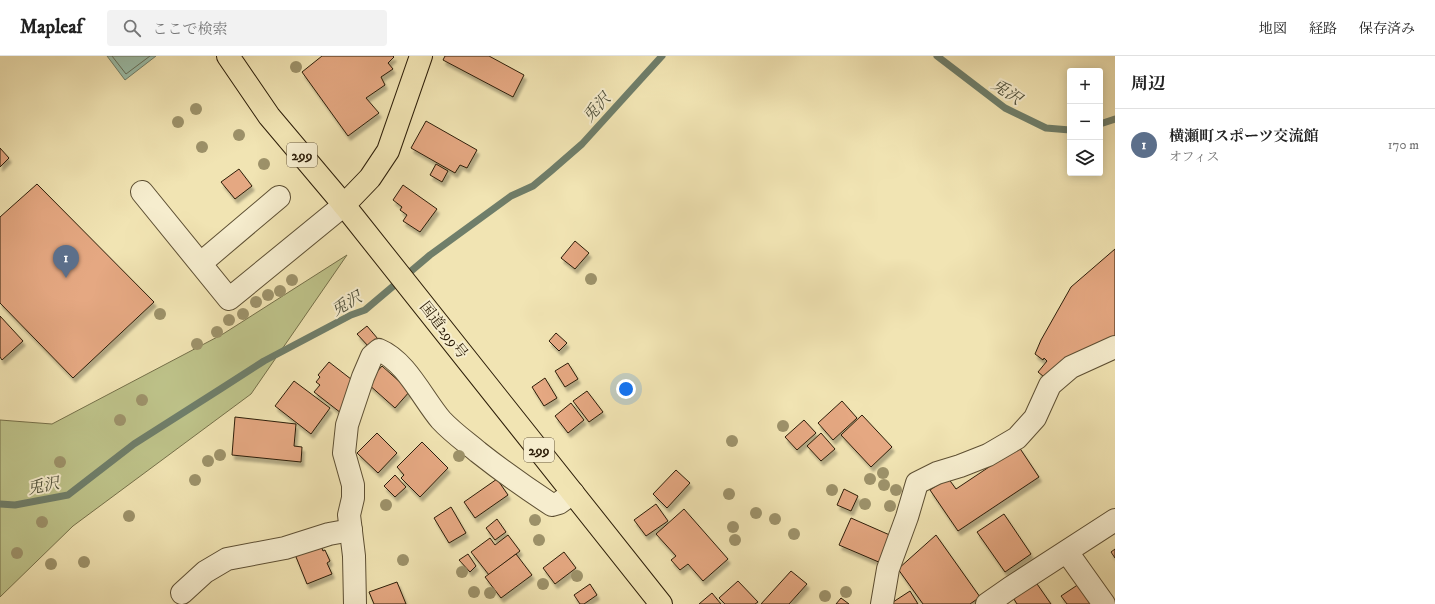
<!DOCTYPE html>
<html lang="ja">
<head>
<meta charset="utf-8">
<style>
  body { margin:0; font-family:"IM FELL DW Pica","Noto Serif JP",serif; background:#f2f2f2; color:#222 }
  .controls { position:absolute; right:12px; top:12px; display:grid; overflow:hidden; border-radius:4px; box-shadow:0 2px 10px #0003 }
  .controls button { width:36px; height:36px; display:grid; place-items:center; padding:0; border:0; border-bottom:1px solid #e0e0e0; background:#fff; color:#222; font:20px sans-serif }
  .you { position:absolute; left:626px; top:333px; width:14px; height:14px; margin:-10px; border:3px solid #fff; border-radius:50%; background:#1a73e8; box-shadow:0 0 0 6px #1a73e833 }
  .badge { display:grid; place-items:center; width:26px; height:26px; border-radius:50%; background:#b45309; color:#fff; font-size:13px; font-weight:700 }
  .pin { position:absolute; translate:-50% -33px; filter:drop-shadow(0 1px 2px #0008) }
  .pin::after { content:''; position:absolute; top:21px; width:14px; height:12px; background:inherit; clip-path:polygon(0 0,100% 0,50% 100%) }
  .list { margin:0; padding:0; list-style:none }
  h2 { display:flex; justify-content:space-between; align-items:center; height:52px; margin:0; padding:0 16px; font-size:17px }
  h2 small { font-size:13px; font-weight:400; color:#767676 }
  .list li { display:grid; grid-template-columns:26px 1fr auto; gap:12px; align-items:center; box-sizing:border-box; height:72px; padding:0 16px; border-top:1px solid #e0e0e0 }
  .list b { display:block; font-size:15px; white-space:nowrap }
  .list p { margin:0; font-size:13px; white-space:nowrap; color:#767676 }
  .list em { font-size:13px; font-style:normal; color:#767676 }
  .icon { flex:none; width:22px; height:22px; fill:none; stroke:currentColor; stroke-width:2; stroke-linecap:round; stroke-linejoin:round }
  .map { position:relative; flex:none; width:1115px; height:548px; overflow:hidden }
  header { display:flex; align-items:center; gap:24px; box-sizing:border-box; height:56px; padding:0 20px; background:#fff; border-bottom:1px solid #e0e0e0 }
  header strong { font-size:19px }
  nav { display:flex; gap:22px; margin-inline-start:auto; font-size:14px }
  .search { width:280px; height:36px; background:#f2f2f2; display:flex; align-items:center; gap:10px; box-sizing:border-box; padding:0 14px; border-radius:4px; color:#767676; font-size:15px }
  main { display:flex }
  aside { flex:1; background:#fff }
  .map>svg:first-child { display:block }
  .green { fill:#bec38a; stroke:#757049 }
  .water { fill:#9bbfab; stroke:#6f7e6a }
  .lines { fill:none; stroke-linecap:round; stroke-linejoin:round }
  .shore { stroke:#646e5a; stroke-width:1 }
  .stream { stroke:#6f7e6a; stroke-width:7 }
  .building { fill:#e5a882; stroke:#2c1d08; filter:url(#shadow) }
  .minor-casing { stroke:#5d4f33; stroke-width:24 }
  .major-casing { stroke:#2c1d08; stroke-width:24 }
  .highway-casing { stroke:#2c1d08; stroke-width:24 }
  .minor { stroke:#f6edce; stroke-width:22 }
  .major { stroke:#f1e4b3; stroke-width:22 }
  .highway { stroke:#f1e4b3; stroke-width:22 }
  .tree { fill:#9d926a }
  .labels { text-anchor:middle; stroke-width:4; stroke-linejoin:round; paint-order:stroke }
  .shield { fill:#f6edce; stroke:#695b43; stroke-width:1 }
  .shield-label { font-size:14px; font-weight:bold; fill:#2c1d08 }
  .street-label { font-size:15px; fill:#2c1d08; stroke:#f6edce }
  .water-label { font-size:16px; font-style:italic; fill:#4d4e39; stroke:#f6edce }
</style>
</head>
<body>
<header>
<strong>Mapleaf</strong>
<div class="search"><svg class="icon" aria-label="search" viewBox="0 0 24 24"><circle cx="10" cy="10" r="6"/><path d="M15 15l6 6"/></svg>ここで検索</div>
<nav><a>地図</a><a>経路</a><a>保存済み</a></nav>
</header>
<main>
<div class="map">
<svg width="1115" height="548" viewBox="0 0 1115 548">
  <defs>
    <filter id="shadow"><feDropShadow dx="2.5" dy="4.5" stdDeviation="1" flood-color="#0004"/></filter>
  </defs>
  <rect width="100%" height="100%" fill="#f1e4b3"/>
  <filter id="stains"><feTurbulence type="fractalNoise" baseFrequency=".005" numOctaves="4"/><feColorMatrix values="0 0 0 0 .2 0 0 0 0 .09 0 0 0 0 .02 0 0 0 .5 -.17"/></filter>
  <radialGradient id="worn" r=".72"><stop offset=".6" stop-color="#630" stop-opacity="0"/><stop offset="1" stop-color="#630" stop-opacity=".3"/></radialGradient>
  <path class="green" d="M347,199l-96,139 -178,132 -73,71v-177l52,4 171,-90z"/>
  <path class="water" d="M107,0h49l-31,24z"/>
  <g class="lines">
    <path class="shore" d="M112,0l14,18 24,-18"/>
    <g class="stream">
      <path d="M937,0l68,52 41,20 24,2"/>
      <path d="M1100,68l15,-5"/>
      <path d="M0,448l15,1 53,-10 66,-51 88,-56 42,-27 87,-46 14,-5 65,-55 81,-59 22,-10 18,-15 31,-27 80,-88"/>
    </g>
  </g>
  <g class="building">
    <path d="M322,0h71l1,1 -6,6 5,6 -12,8 4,8 -19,13 13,15 -31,23 -46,-64z"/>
    <path d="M445,0h44l35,19 -11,22 -70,-37z"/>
    <path d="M426,65l51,29 -10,18 -7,-3 -5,8 -44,-25z"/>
    <path d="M0,92l9,10 -9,9z"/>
    <path d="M436,108l12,7 -6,11 -12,-7z"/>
    <path d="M239,113l13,17 -17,13 -14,-17z"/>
    <path d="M37,128l117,118 -81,76 -73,-75v-86z"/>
    <path d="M403,129l34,24 -17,23 -17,-11 4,-6 -7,-5 2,-3 -9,-7z"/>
    <path d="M575,185l14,12 -14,16 -14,-11z"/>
    <path d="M1115,193v95l-66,37 -11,-9 9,-11 -3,-3 -1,2 -8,-6 6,-14 30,-53z"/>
    <path d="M0,260l23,25 -21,19 -2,-3z"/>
    <path d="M367,270l11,13 -9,8 -12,-13z"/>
    <path d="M556,277l11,10 -8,8 -10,-10z"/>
    <path d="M329,306l27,21 -15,30 -27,-21 6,-7 -4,-3 4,-5 -2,-2z"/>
    <path d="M568,307l10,16 -13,8 -10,-16z"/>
    <path d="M382,310l28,25 -15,17 -28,-25z"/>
    <path d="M545,322l12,20 -13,8 -12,-19z"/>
    <path d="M294,325l36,27 -19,26 -36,-28z"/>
    <path d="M587,335l16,21 -14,10 -16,-21z"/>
    <path d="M842,345l15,17 -24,22 -15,-17z"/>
    <path d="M571,347l13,17 -16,13 -13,-17z"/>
    <path d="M862,359l30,32 -21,20 -30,-32z"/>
    <path d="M235,361l61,7 -2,22 8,1 -1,15 -69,-7z"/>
    <path d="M804,364l12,13 -19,17 -12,-13z"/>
    <path d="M377,377l20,20 -19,20 -21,-20z"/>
    <path d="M821,377l14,16 -14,12 -14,-15z"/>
    <path d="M422,386l26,26 -28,29 -19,-19 3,-3 -7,-8z"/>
    <path d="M1019,391l20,30 -81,54 -28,-41 18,-12 8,11z"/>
    <path d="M676,414l14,13 -23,25 -14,-14z"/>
    <path d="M395,419l11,12 -11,10 -11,-11z"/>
    <path d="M497,423l11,16 -33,23 -11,-16z"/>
    <path d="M844,433l14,7 -7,15 -14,-6z"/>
    <path d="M656,448l12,17 -22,15 -12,-16z"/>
    <path d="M451,451l15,26 -17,10 -15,-25z"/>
    <path d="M684,453l44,50 -25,22 -15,-17 -8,6 -9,-10 5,-4 -20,-22z"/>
    <path d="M1004,458l27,40 -26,18 -28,-40z"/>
    <path d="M851,462l41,18 -11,27 -42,-18z"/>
    <path d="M497,463l9,13 -11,8 -9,-12z"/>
    <path d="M508,479l12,16 -31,24 -18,-23 19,-14 5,7z"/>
    <path d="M936,479l44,62 -10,7h-47l-25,-35z"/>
    <path d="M319,485l4,10 2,-1 5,11 -3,2 5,11 -25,10 -13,-32z"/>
    <path d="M1115,493v9l-4,-6z"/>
    <path d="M564,496l12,16 -21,16 -12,-16z"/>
    <path d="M468,498l8,12 -6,6 -11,-12z"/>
    <path d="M516,498l16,21 -31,23 -16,-21z"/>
    <path d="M791,515l16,13 -18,20h-28z"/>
    <path d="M738,525l20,21 -3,2h-30l-6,-6z"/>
    <path d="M1035,525l16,23h-34l-5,-8z"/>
    <path d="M397,526l9,22h-32l-5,-12z"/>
    <path d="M1082,526l13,18 -6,4h-22l-6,-8z"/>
    <path d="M590,528l7,11 -13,9h-4l-6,-9z"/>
    <path d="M910,535l8,13h-28z"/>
    <path d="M712,537l9,11h-22z"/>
    <path d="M841,542l8,6h-13z"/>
  </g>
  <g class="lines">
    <g class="minor-casing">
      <g id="minor">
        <path d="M142,136l87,107 115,-94"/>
        <path d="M201,207l78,-66"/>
        <path d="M1067,496l37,52"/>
        <path d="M182,537l23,-21 22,-13 58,-11 44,-14 22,-4"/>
        <path d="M355,548l-1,-48 -5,-41 4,-17v-13l-9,-32 3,-28 16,-48 9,-21 7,-6c27,11 44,49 62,70 11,12 25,22 37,32 24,19 48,36 74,53l7,-2 14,-10"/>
        <path d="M882,548l6,-35 19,-52 10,-34 20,-10 23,-7 28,-11 29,-17 18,-20 15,-33 21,-18 44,-20"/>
        <path d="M987,548l23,-16 105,-68"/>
      </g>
    </g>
    <g class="major-casing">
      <path id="major" d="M344,149l26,-27 18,-27 33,-95"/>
    </g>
    <g class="highway-casing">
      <path id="highway" d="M228,0l41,60 75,89 317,399"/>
    </g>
    <use href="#minor" class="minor"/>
    <use href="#major" class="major"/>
    <use href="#highway" class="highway"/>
  </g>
  <g class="tree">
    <circle cx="296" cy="11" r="6"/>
    <circle cx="196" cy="53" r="6"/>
    <circle cx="178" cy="66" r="6"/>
    <circle cx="239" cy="79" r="6"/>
    <circle cx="202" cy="91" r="6"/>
    <circle cx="264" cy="108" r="6"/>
    <circle cx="591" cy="223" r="6"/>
    <circle cx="292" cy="224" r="6"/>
    <circle cx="280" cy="235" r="6"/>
    <circle cx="268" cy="239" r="6"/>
    <circle cx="256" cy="246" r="6"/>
    <circle cx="160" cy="258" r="6"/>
    <circle cx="243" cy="258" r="6"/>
    <circle cx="229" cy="264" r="6"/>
    <circle cx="217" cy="276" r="6"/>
    <circle cx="197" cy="288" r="6"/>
    <circle cx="142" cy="344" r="6"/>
    <circle cx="120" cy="364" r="6"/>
    <circle cx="783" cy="370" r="6"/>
    <circle cx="732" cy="385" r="6"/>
    <circle cx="220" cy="399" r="6"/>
    <circle cx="459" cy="400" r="6"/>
    <circle cx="208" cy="405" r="6"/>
    <circle cx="60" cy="406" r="6"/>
    <circle cx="883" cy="417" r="6"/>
    <circle cx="870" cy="423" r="6"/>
    <circle cx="195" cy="424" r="6"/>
    <circle cx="884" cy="429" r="6"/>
    <circle cx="832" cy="434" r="6"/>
    <circle cx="896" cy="434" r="6"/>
    <circle cx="729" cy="438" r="6"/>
    <circle cx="865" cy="448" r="6"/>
    <circle cx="386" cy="449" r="6"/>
    <circle cx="890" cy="450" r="6"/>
    <circle cx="756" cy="457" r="6"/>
    <circle cx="129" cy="460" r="6"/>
    <circle cx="775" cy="463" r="6"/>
    <circle cx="535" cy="464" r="6"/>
    <circle cx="42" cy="466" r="6"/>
    <circle cx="733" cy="471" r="6"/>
    <circle cx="794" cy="478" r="6"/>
    <circle cx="539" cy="484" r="6"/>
    <circle cx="735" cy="484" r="6"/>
    <circle cx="17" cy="497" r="6"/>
    <circle cx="403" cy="504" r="6"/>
    <circle cx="84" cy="506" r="6"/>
    <circle cx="51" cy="508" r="6"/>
    <circle cx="462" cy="516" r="6"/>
    <circle cx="577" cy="520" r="6"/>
    <circle cx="543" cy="528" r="6"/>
    <circle cx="474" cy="536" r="6"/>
    <circle cx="846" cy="536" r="6"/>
    <circle cx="490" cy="537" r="6"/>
    <circle cx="825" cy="540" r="6"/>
  </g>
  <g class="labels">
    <g class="shield">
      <rect x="287" y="87" width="30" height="24" rx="3"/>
      <rect x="524" y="382" width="30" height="24" rx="3"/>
    </g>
    <g class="shield-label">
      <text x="302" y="104">299</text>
      <text x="539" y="399">299</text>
    </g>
    <g class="street-label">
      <text transform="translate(444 274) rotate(52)" y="5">国道299号</text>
    </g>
    <g class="water-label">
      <text transform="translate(1007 35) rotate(34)" y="6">兎沢</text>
      <text transform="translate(596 51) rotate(-48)" y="6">兎沢</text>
      <text transform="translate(346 247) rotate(-30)" y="6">兎沢</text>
      <text transform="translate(43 429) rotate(-11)" y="6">兎沢</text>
    </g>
  </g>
  <rect width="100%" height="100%" filter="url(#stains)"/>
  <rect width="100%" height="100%" fill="url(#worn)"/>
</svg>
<div class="controls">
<button>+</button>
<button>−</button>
<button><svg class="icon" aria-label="layers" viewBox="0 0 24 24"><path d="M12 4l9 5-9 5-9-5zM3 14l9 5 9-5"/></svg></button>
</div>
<div class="you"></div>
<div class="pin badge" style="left:66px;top:222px;background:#5c6f8a">1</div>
</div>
<aside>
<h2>周辺<small></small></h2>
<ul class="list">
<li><span class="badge" style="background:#5c6f8a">1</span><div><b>横瀬町スポーツ交流館</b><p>オフィス</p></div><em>170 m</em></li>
</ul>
</aside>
</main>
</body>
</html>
